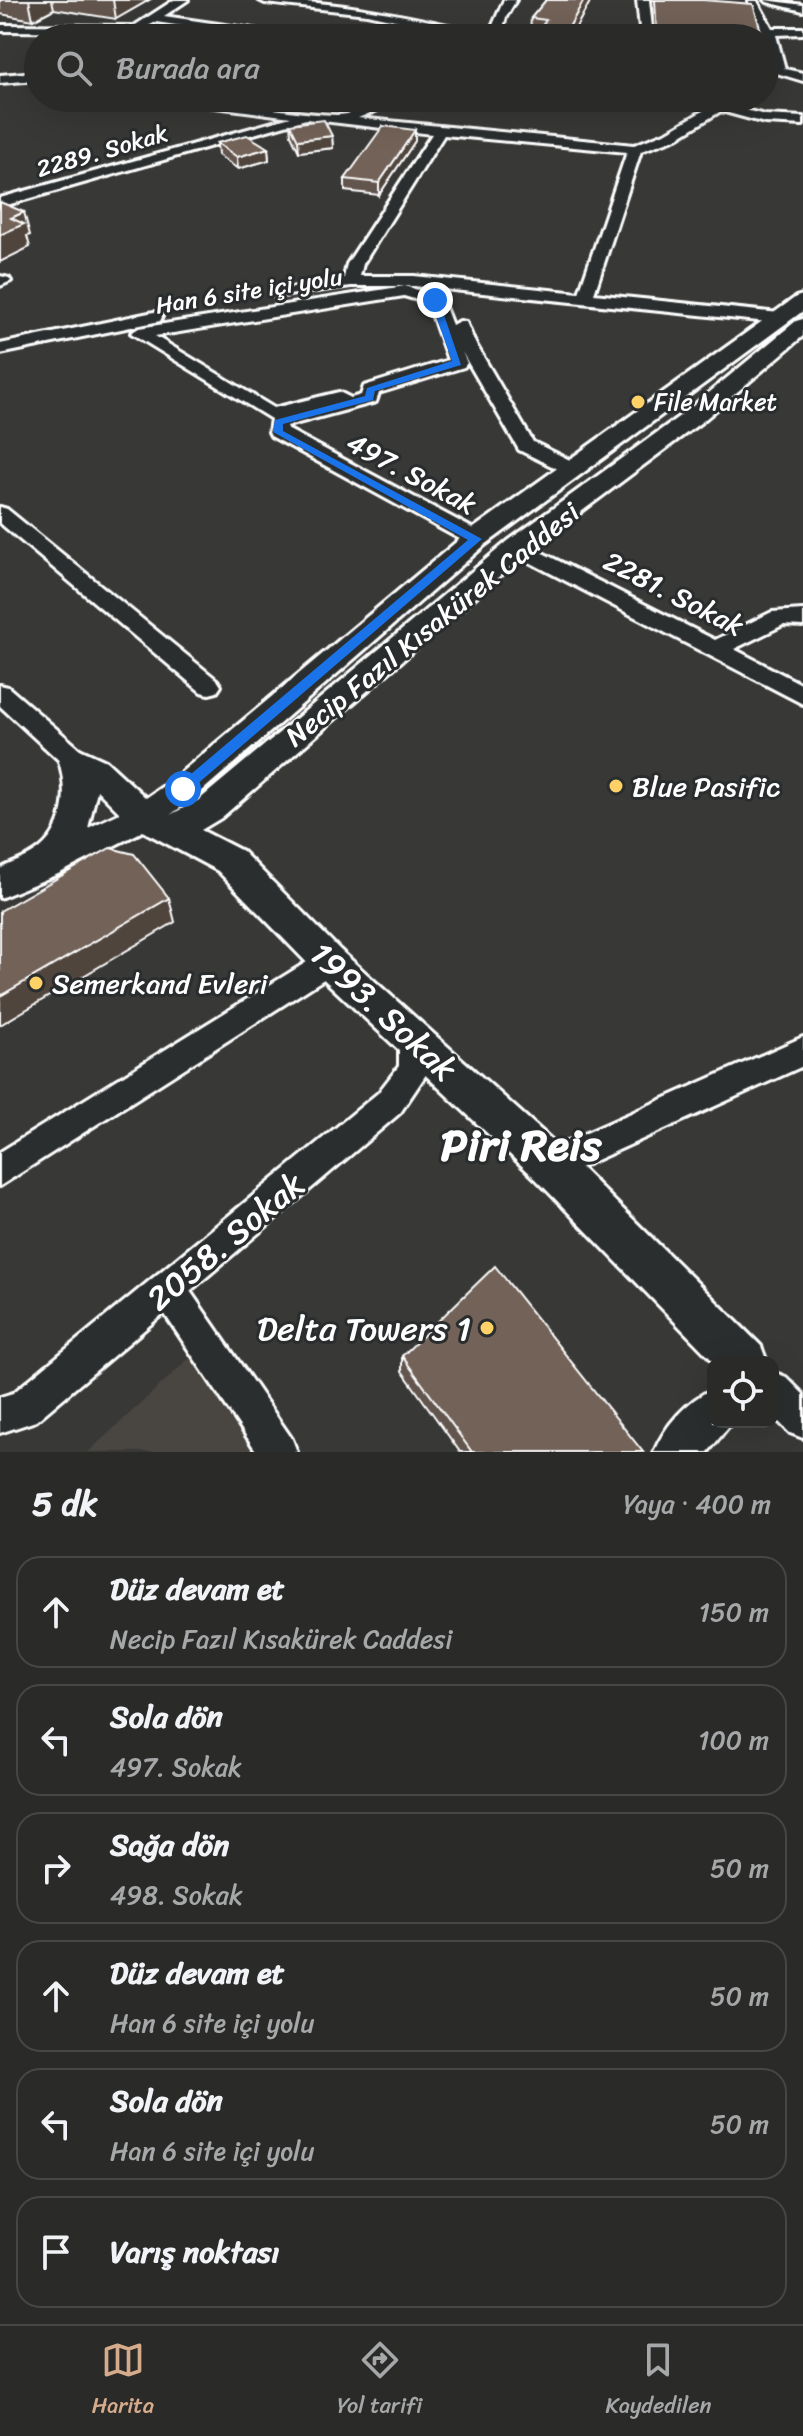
<!DOCTYPE html>
<html lang="tr">
<head>
<meta charset="utf-8">
<style>
  body { margin:0; font-family:Sriracha,sans-serif; background:#323231; color:#f1f3f6 }
  .controls { position:absolute; right:24px; bottom:24px; display:grid; overflow:hidden; border-radius:16px; box-shadow:0 8px 32px #0002 }
  .controls button { width:72px; height:72px; display:grid; place-items:center; padding:0; border:0; border-bottom:2px solid #464646; background:#2a2a29; color:#f1f3f6; font:40px sans-serif }
  .stop { position:absolute; width:24px; height:24px; margin:-18px; border:6px solid #1a73e8; border-radius:50%; background:#fff }
  .stop.end { background:#1a73e8; border-color:#fff; box-shadow:0 2px 8px #0008 }
  .list { margin:0; padding:0; list-style:none }
  h2 { display:flex; justify-content:space-between; align-items:center; height:104px; margin:0; padding:0 32px; font-size:34px }
  h2 small { font-size:26px; font-weight:400; color:#a5a7a8 }
  .list li { display:grid; grid-template-columns:52px 1fr auto; gap:24px; align-items:center; box-sizing:border-box; height:112px; margin:0 16px 16px; padding:0 16px; border:2px solid #464646; border-radius:24px }
  .list b { display:block; font-size:30px; white-space:nowrap }
  .list p { margin:0; font-size:26px; white-space:nowrap; color:#a5a7a8 }
  .list em { font-size:26px; font-style:normal; color:#a5a7a8 }
  .icon { flex:none; width:44px; height:44px; fill:none; stroke:currentColor; stroke-width:2; stroke-linecap:round; stroke-linejoin:round }
  .map { position:relative; flex:none; width:803px; height:1452px; overflow:hidden }
  .search { position:absolute; background:#2a2a29; box-shadow:0 8px 32px #0002; left:24px; right:24px; top:24px; height:88px; display:flex; align-items:center; gap:20px; box-sizing:border-box; padding:0 28px; border-radius:44px; color:#a5a7a8; font-size:30px }
  .sheet { height:872px; background:#2a2a29 }
  nav { display:flex; justify-content:space-around; align-items:center; box-sizing:border-box; height:112px; border-top:2px solid #464646; background:#2a2a29; font-size:22px; color:#a5a7a8 }
  nav a { display:grid; justify-items:center; gap:4px }
  nav .on { color:#d6ab8b }
  .map>svg:first-child { display:block }
  .built { fill:#494541 }
  .lines { fill:none; stroke-linecap:round; stroke-linejoin:round }
  .minor-casing { stroke:#fff; stroke-width:6 }
  .major-casing { stroke:#fff; stroke-width:6 }
  .minor { fill:#2a2d2e; fill-rule:evenodd }
  .major { fill:#2a2d2e; fill-rule:evenodd }
  .wall { fill:#62544d; stroke:#fff; stroke-width:2 }
  .shaded-wall { fill:#50453e; stroke:#fff; stroke-width:2 }
  .building { fill:#726259; stroke:#fff; stroke-width:2 }
  .route { fill:#1a73e8 }
  .poi-dot { fill:#ffd166; stroke:#2a2d2e; stroke-width:3 }
  .labels { text-anchor:middle; stroke-width:6; stroke-linejoin:round; paint-order:stroke }
  .far-street-label { font-size:24px; fill:#fff; stroke:#2a2d2e }
  .far-poi-label { font-size:24px; fill:#fff; stroke:#2a2d2e; text-anchor:start }
  .street-label { font-size:28px; fill:#fff; stroke:#2a2d2e }
  .poi-label { font-size:28px; fill:#fff; stroke:#2a2d2e; text-anchor:start }
  .near-street-label { font-size:34px; fill:#fff; stroke:#2a2d2e }
  .near-poi-label { font-size:34px; fill:#fff; stroke:#2a2d2e; text-anchor:end }
  .near-district-label { font-size:44px; font-weight:bold; fill:#fff; stroke:#2a2d2e }
</style>
</head>
<body>
<div class="map">
<svg width="803" height="1452" viewBox="0 0 803 1452">
  <rect width="100%" height="100%" fill="#383837"/>
  <filter id="ink" filterUnits="userSpaceOnUse"><feTurbulence type="fractalNoise" baseFrequency=".0125" numOctaves="2"/><feDisplacementMap in="SourceGraphic" scale="16" xChannelSelector="R" yChannelSelector="G"/><feConvolveMatrix kernelMatrix="1 2 1 2 8 2 1 2 1" color-interpolation-filters="sRGB"/></filter>
  <g filter="url(#ink)">
    <path class="built" d="M195,1353l70,99h-177z"/>
    <g class="lines">
      <g class="minor-casing">
        <g id="minor">
          <path d="M174,0h14l-24,16 122,18 6,4h-29l-107,-16 -20,10 -136,-1v-6l134,1z"/>
          <path d="M259,0c79,0 154,17 230,34l15,-34h12l-10,17 -6,21h-23l-110,-24 -102,-11z"/>
          <path d="M637,0h12l4,38h-12z"/>
          <path d="M765,0l38,5v6l-36,-9z"/>
          <path d="M749,1h8l15,27h31v6l-27,1 9,34 18,4v8l-30,-9 -10,-40 -13,-18z"/>
          <path d="M38,72v8l-38,3v-8z"/>
          <path d="M171,98c56,0 110,16 165,17 21,1 44,-17 71,-17l-49,20 276,27 33,-13 41,-24 -31,-10h21l67,17 38,2v8l-38,-2 -44,-12 -44,27 -36,13 -47,143 185,19 8,5 -8,5 -365,-37h-63l-76,11v-6l69,-13 3,-14 85,-130 -126,-15 -306,88v-9l291,-81 -114,-15zM444,135l183,17 -48,141 -165,-17h-54l3,-12z"/>
          <path d="M0,276l9,2 2,3 -11,5z"/>
          <path d="M405,286l36,11 11,28 8,-4 6,1 8,19 59,101 47,23 3,4 -3,4h-14l-47,-23 -57,-98 5,11 -3,4 -85,26 -3,9 -89,24v3l196,105 3,5 -3,5h-14l-198,-108 -2,-4 2,-13 -140,-86 8,-5zM404,296l24,7 20,57 -84,26 -3,9 -10,3 -12,-6 -65,16 -119,-72z"/>
          <path d="M154,312l6,1 2,4 -2,4 -160,33v-10z"/>
          <path d="M0,507l7,2 210,171 4,6 -4,6 -8,2 -8,-2 -201,-169z"/>
          <path d="M517,540l198,100 57,-28 31,-2v16l-20,-1 -49,24 69,36v19l-293,-152 -3,-5 3,-5z"/>
          <path d="M0,685l8,2 74,64 3,7 -3,7 -9,2 -9,-2 -64,-59z"/>
          <path d="M328,949l10,3 4,9 -4,9 -338,216v-34z"/>
          <path d="M414,1027l10,4 5,10v29l-29,43 -210,178 102,148 5,13h-40l-93,-139 -128,108 -36,12v-36l13,-4 365,-300 21,-27v-25l5,-10z"/>
          <path d="M803,1037v29l-253,115 -11,-5 -5,-11 5,-11z"/>
          <path d="M773,1372l13,5 17,17v44l-13,-5 -17,-17z"/>
        </g>
      </g>
      <g class="major-casing">
        <g id="major">
          <path d="M803,295v16l-318,234 -291,253 -24,17 29,-15 309,-259 180,-131 108,-89 7,-2v17l-99,84 -178,133 -305,265 -20,12 41,21 98,99 224,201 197,195 6,16h-53l-178,-183 -220,-207 -98,-101 -75,-40 -85,43 -58,24v-29c11,-6 25,-10 35,-17 31,-20 34,-63 23,-94l4,-8 11,-4 33,15 40,37 26,-18 295,-247 329,-236zM97,790l23,23 -32,15z"/>
          <path d="M713,1389v33h19l-24,30h-54c11,-26 33,-52 59,-63z"/>
        </g>
      </g>
      <use href="#minor" class="minor"/>
      <use href="#major" class="major"/>
    </g>
    <g class="wall">
      <path d="M0,0h149l-33,19 -62,-10 -21,11 -33,-6z"/>
      <path d="M546,0h45l-21,38h-35l2,-4 -7,-1 1,-15z"/>
      <path d="M652,0h51l60,38h-109z"/>
      <path d="M290,124l42,12 1,12 -34,4 -8,-17z"/>
      <path d="M415,130v11l-36,54 -34,-4v-12z"/>
      <path d="M217,143l51,5 1,12 -31,9 -20,-14z"/>
      <path d="M402,1356l241,96h-183l-58,-81z"/>
    </g>
    <g class="shaded-wall">
      <path d="M29,0h23l2,9 -21,11z"/>
      <path d="M113,0h36l-33,19z"/>
      <path d="M584,0h7l-21,38h-7z"/>
      <path d="M415,130v11l-36,54v-12z"/>
      <path d="M332,136l1,12 -34,4 -1,-12z"/>
      <path d="M268,148l1,12 -31,9 -1,-12z"/>
      <path d="M24,212l6,23 -3,1 3,11 -30,15v-27l11,-17z"/>
      <path d="M169,898l6,24 -175,103v-29z"/>
    </g>
    <g class="building">
      <path d="M546,0h38l-21,38 -28,-2 11,-16 -15,-2z"/>
      <path d="M655,0h48l50,4 10,34h-106z"/>
      <path d="M324,120l8,16 -34,4 -8,-16z"/>
      <path d="M383,126l32,4 -36,53 -34,-4z"/>
      <path d="M247,135l21,13 -31,9 -20,-14z"/>
      <path d="M0,202l24,10 -13,6 13,6 -24,11z"/>
      <path d="M110,848l24,6 35,44 -169,98v-85z"/>
      <path d="M495,1266l148,186h-171l-70,-96z"/>
    </g>
  </g>
  <path class="route" d="M435,298l4,2 22,65 -86,26 -2,9 -90,24v7l199,108 -294,253h-10v-7l290,-245 -195,-108 2,-12 90,-24 2,-8 85,-27 -22,-61z"/>
  <g class="poi-dot">
    <circle cx="638" cy="402" r="8"/>
    <circle cx="616" cy="786" r="8"/>
    <circle cx="36" cy="983" r="8"/>
    <circle cx="487" cy="1328" r="8"/>
  </g>
  <g class="labels">
    <g class="far-street-label">
      <text transform="translate(102 151) rotate(-16)" y="8">2289. Sokak</text>
      <text transform="translate(249 291) rotate(-9)" y="8">Han 6 site içi yolu</text>
    </g>
    <g class="far-poi-label">
      <text x="654" y="410">File Market</text>
    </g>
    <g class="street-label">
      <text transform="translate(412 473) rotate(28)" y="10">497. Sokak</text>
      <text transform="translate(674 593) rotate(27)" y="10">2281. Sokak</text>
      <text transform="translate(432 624) rotate(-39)" y="10">Necip Fazıl Kısakürek Caddesi</text>
    </g>
    <g class="poi-label">
      <text x="632" y="796">Blue Pasific</text>
      <text x="52" y="993">Semerkand Evleri</text>
    </g>
    <g class="near-street-label">
      <text transform="translate(384 1011) rotate(43)" y="12">1993. Sokak</text>
      <text transform="translate(225 1241) rotate(-40)" y="12">2058. Sokak</text>
    </g>
    <g class="near-poi-label">
      <text x="471" y="1340">Delta Towers 1</text>
    </g>
    <g class="near-district-label">
      <text x="521" y="1160">Piri Reis</text>
    </g>
  </g>
</svg>
<div class="controls">
<button><svg class="icon" aria-label="locate" viewBox="0 0 24 24"><circle cx="12" cy="12" r="6"/><path d="M12 2v4M12 18v4M2 12h4M18 12h4"/></svg></button>
</div>
<div class="stop" style="left:183px;top:789px"></div>
<div class="stop end" style="left:435px;top:300px"></div>
<div class="search"><svg class="icon" aria-label="search" viewBox="0 0 24 24"><circle cx="10" cy="10" r="6"/><path d="M15 15l6 6"/></svg>Burada ara</div>
</div>
<section class="sheet">
<h2>5 dk<small>Yaya · 400 m</small></h2>
<ul class="list">
<li><svg class="icon" aria-label="ahead" viewBox="0 0 24 24"><path d="M12 20V5M6 11l6-6 6 6"/></svg><div><b>Düz devam et</b><p>Necip Fazıl Kısakürek Caddesi</p></div><em>150 m</em></li>
<li><svg class="icon" aria-label="left" viewBox="0 0 24 24"><path d="M17 20v-9H6M10 6l-5 5 5 5"/></svg><div><b>Sola dön</b><p>497. Sokak</p></div><em>100 m</em></li>
<li><svg class="icon" aria-label="right" viewBox="0 0 24 24"><path d="M7 20v-9h11M14 6l5 5-5 5"/></svg><div><b>Sağa dön</b><p>498. Sokak</p></div><em>50 m</em></li>
<li><svg class="icon" aria-label="ahead" viewBox="0 0 24 24"><path d="M12 20V5M6 11l6-6 6 6"/></svg><div><b>Düz devam et</b><p>Han 6 site içi yolu</p></div><em>50 m</em></li>
<li><svg class="icon" aria-label="left" viewBox="0 0 24 24"><path d="M17 20v-9H6M10 6l-5 5 5 5"/></svg><div><b>Sola dön</b><p>Han 6 site içi yolu</p></div><em>50 m</em></li>
<li><svg class="icon" aria-label="arrive" viewBox="0 0 24 24"><path d="M6 21V4h12l-3 4 3 4H6"/></svg><div><b>Varış noktası</b></div></li>
</ul>
</section>
<nav>
<a class="on"><svg class="icon" aria-label="map" viewBox="0 0 24 24"><path d="M3 6l6-2 6 2 6-2v14l-6 2-6-2-6 2zM9 4v14M15 6v14"/></svg>Harita</a>
<a><svg class="icon" aria-label="directions" viewBox="0 0 24 24"><path d="M12 3l9 9-9 9-9-9zM9 14v-3h6M13 9l2 2-2 2"/></svg>Yol tarifi</a>
<a><svg class="icon" aria-label="saved" viewBox="0 0 24 24"><path d="M7 4h10v16l-5-4-5 4z"/></svg>Kaydedilen</a>
</nav>
</body>
</html>
